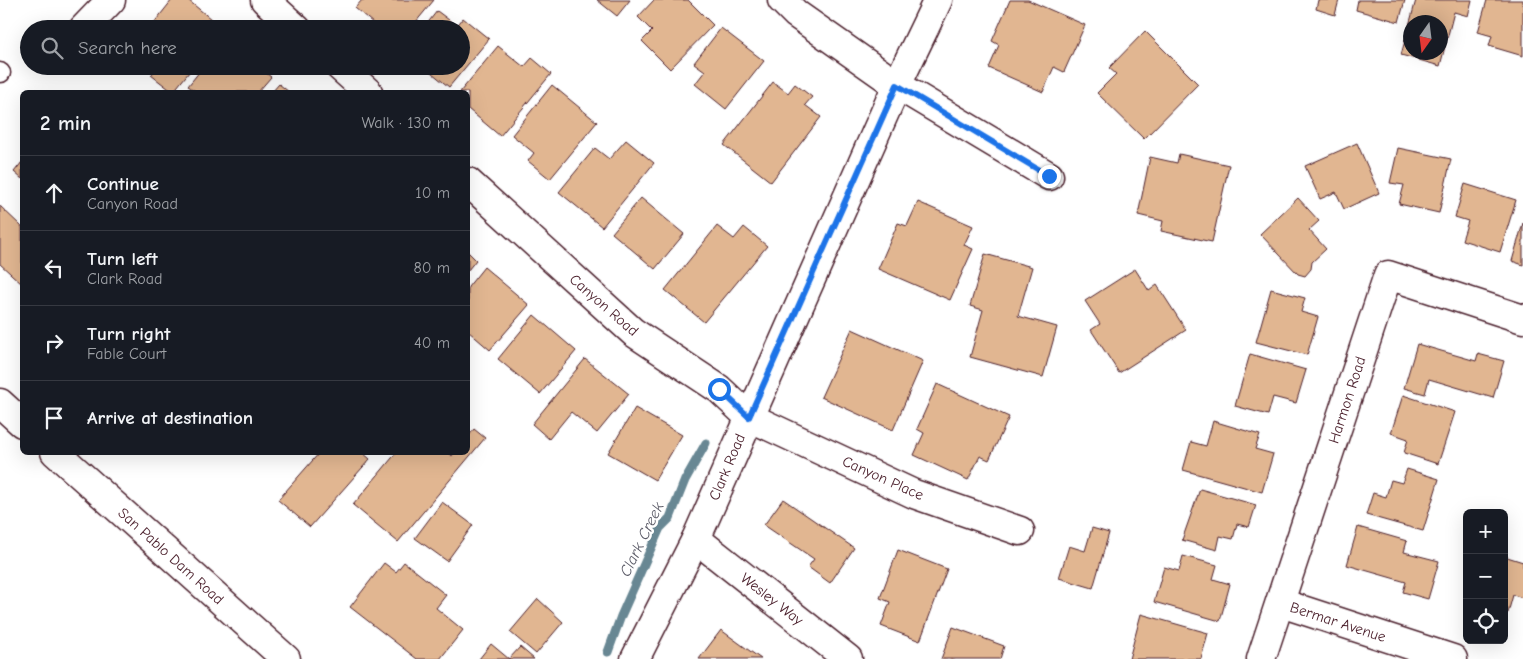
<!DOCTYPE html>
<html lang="en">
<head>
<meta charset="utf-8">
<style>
  body { margin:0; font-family:"Comic Neue",sans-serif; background:#20242c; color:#f1f3f6 }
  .controls { position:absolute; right:15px; bottom:15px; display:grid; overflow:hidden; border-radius:8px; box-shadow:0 5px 20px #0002 }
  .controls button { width:45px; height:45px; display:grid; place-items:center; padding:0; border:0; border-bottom:1px solid #363941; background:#171b24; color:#f1f3f6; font:25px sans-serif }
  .compass { position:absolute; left:1403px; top:15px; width:45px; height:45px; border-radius:50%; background:#171b24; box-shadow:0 5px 20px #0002; rotate:194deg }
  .stop { position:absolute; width:15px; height:15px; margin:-11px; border:4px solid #1a73e8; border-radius:50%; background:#fff }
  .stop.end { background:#1a73e8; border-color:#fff; box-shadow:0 1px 5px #0008 }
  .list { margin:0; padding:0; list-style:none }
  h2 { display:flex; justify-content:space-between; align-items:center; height:65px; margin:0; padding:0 20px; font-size:21px }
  h2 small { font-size:16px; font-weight:400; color:#9ea1a6 }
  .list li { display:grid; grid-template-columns:32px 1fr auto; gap:15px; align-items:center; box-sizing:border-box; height:75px; padding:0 20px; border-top:1px solid #363941 }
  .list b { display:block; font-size:19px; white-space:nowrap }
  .list p { margin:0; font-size:16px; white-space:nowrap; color:#9ea1a6 }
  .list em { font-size:16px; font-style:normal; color:#9ea1a6 }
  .icon { flex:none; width:28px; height:28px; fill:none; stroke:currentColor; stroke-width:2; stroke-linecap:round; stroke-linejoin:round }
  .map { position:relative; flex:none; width:1523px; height:659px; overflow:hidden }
  .search { position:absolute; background:#171b24; box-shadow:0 5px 20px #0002; left:20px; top:20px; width:450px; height:55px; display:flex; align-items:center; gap:12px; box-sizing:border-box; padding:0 18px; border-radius:28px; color:#9ea1a6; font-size:19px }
  .panel { position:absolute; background:#171b24; box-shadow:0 5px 20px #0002; left:20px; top:90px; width:450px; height:365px; border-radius:8px }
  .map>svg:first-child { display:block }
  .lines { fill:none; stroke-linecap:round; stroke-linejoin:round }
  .stream { stroke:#688793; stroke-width:9 }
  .building { fill:#e1b691; stroke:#4a1f2b; fill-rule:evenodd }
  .lane-casing { stroke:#4a1f2b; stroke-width:21 }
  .street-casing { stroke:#4a1f2b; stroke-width:31 }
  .primary-casing { stroke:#4a1f2b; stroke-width:31 }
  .lane { stroke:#fff; stroke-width:18 }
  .street { stroke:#fff; stroke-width:28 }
  .primary { stroke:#fff; stroke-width:28 }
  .route { stroke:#1a73e8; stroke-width:6 }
  .labels { text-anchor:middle; stroke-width:5; stroke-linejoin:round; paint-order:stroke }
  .street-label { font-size:15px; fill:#4a1f2b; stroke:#fff }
  .water-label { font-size:16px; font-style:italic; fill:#5c5c68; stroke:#fff }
</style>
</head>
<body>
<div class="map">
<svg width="1523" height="659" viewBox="0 0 1523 659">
  <rect width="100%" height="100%" fill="#fff"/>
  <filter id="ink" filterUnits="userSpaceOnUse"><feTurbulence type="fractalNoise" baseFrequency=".02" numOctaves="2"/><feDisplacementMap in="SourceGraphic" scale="10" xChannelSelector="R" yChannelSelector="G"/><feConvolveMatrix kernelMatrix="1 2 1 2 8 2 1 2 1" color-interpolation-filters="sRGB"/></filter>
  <g filter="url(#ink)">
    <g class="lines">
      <path class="stream" d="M608,652l13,-36 39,-88 10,-10 15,-38 21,-37"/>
    </g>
    <g class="building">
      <path d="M172,0h16l35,29h-74z"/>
      <path d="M362,0h72l-24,29h-30l-25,-21z"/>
      <path d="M597,0h33l-13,16z"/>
      <path d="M654,0h34l25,25 -43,44 -28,-28 10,-10 -14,-14z"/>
      <path d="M1010,0h18l57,25 -21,47 -10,-5 -11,25 -54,-24 10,-23 -7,-4z"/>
      <path d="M1318,0h21l-4,15 -19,-6z"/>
      <path d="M1358,0h47l-6,22 -43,-12z"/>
      <path d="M1416,0h56l-4,16 -14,-4 -14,54 -39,-11zM1410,22h30v30h-30z"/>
      <path d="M1487,0h36v56l-34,-10 3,-10 -14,-4z"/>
      <path d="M437,11l20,15 6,-8 26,21 -40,48 -23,-19 2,-2h33v-37h-38z"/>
      <path d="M721,28l43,33 -38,48 -31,-25 10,-13 -11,-8z"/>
      <path d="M1145,31l53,53 -54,55 -47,-46 19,-19 -7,-6z"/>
      <path d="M498,46l26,21 8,-9 19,16 -51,62 -32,-27v-17h-8z"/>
      <path d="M159,66h35l-21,26 -22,-17z"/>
      <path d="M204,66h53l14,11 -13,15h-61l-9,-6z"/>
      <path d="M773,82l15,11 7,-9 17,13 -7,8 16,12 -50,65 -47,-37z"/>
      <path d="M279,84l10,8h-17z"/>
      <path d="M552,85l45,37 -47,57 -22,-18 6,-8 -22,-18z"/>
      <path d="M626,140l28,23 -52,64 -43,-35 36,-44 14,11z"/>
      <path d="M1357,143l22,50 -35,16 -8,-17 -16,7 -15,-33z"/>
      <path d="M1398,148l53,11 -12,54 -40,-9 5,-19 -14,-2z"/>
      <path d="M1179,154l50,11 -17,77 -51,-11 2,-10 -25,-6 12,-58 27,6z"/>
      <path d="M22,162v17l-8,-7z"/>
      <path d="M1465,184l51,16 -16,52 -38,-12 6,-19 -13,-4z"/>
      <path d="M641,198l43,36 -29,35 -43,-36z"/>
      <path d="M1298,198l21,23 -10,9 17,19 -14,13 -1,7 -6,7 -7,-2 -38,-40z"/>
      <path d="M918,202l55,24 -9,19 9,4 -23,51 -72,-31 20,-46 9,3z"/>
      <path d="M0,206l22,21v57l-22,-20z"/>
      <path d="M1523,223v42l-11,-4z"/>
      <path d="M717,226l17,13 10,-12 23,19 -63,76 -39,-32z"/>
      <path d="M468,252l8,8 -8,10z"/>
      <path d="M985,254l47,13 -14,49 39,11 -14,50 -73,-20 13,-47 -13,-4z"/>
      <path d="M484,267l45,38 -39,45 -22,-19v-44z"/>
      <path d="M1135,269l14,22 8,-6 29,45 -67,43 -28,-43 9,-6 -15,-23z"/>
      <path d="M1271,289l34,9 -4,14 17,5 -11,38 -51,-13z"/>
      <path d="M534,315l42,36 -36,43 -42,-35z"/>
      <path d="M852,329l71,32 -30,69 -72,-33z"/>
      <path d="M1417,344l59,17 2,-7 26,7 -11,37 -64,-19 -4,15 -21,-6z"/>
      <path d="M1250,354l56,16 -10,33 -23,-6 -5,18 -33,-9z"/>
      <path d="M585,359l44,35 -32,39 -26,-21 -22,27 -17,-15z"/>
      <path d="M937,384l72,33 -20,43 -9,-4 -12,24 -54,-25 10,-22 -7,-4z"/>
      <path d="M1403,395l52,17 -17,52 -34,-11 4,-14 -17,-6z"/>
      <path d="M635,408l47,27 -27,45 -47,-27z"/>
      <path d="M1213,421l47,14 -5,14 18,5 -11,38 -79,-22 8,-28 15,4z"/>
      <path d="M474,429l11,9 -87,104 -45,-37 44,-53h51l4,4 3,-4h13v-15z"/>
      <path d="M320,452h42l8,7 -60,68 -32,-27z"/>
      <path d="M1407,469l32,10 -16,52 -57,-16 7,-22 13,4 5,-17 11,3z"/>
      <path d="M1200,489l56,16 -7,22 -12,-3 -4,15 -13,-3 -3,14 -35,-10z"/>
      <path d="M783,499l71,49 -24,35 -22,-16 6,-8 -50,-34z"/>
      <path d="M442,502l31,23 -26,36 -32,-23z"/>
      <path d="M1358,527l49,14 -3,11 35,9 -11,38 -25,-7 3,-10 -59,-17z"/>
      <path d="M1092,528l17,5 -16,55 -34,-10 10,-32 16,5z"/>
      <path d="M898,550l49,19 -27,72 -39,-15 9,-24 -10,-4z"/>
      <path d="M1183,556l34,9 -4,14 17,5 -10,37 -66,-19 10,-35 15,4z"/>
      <path d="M1504,556l19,6v36l-10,-3 -5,18 -4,-1z"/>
      <path d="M404,562l42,33 -10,13 27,22 -23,29h-23l-67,-52 34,-44 12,9z"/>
      <path d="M538,599l25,23 -27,32 -26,-22z"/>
      <path d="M1141,614l67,19 -7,26h-72z"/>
      <path d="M953,627l51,19 -4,13h-59z"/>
      <path d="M721,630l40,29h-62z"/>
      <path d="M491,644l18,15h-30z"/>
      <path d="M520,647l14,12h-25z"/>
    </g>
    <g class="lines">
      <g class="lane-casing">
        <path id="lane" d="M0,72l1,1"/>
      </g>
      <g class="street-casing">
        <g id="street">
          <path d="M265,0l32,29"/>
          <path d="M782,0l14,14 101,71 152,91"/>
          <path d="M83,29l28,-29"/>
          <path d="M339,66l29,26"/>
          <path d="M468,182l165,150 86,57 30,28 165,77 106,37"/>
          <path d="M696,539l152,120"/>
          <path d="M1281,603l172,56"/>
          <path d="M635,659l61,-120 201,-454 41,-85"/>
          <path d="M1261,659l127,-384 135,44"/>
        </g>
      </g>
      <g class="primary-casing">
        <g id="primary">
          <path d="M0,403l22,20"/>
          <path d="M55,452l231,207"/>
        </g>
      </g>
      <use href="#lane" class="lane"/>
      <use href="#street" class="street"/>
      <use href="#primary" class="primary"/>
    </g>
  </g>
  <g class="lines" filter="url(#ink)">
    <path class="route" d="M719,389l30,28 148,-332 152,91"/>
  </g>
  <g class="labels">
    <g class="street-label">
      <text transform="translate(604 305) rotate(41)" y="5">Canyon Road</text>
      <text transform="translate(1347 400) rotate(-72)" y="5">Harmon Road</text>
      <text transform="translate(727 467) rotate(-67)" y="5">Clark Road</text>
      <text transform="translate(883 478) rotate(24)" y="5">Canyon Place</text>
      <text transform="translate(171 556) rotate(42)" y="5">San Pablo Dam Road</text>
      <text transform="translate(772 599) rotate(38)" y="5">Wesley Way</text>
      <text transform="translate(1338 622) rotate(18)" y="5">Bermar Avenue</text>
    </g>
    <g class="water-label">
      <text transform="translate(641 539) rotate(-64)" y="6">Clark Creek</text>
    </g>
  </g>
</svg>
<div class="controls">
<button>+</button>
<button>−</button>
<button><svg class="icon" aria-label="locate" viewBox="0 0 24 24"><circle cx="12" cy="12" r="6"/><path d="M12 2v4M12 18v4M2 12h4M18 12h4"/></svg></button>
</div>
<svg class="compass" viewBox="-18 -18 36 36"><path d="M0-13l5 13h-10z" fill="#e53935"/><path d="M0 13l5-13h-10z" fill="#9ea1a6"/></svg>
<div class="stop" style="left:719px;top:389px"></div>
<div class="stop end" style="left:1049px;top:176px"></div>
<div class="search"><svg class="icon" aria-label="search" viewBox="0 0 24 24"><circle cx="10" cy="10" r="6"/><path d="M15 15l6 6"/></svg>Search here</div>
<section class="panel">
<h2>2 min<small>Walk · 130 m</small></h2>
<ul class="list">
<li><svg class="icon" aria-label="ahead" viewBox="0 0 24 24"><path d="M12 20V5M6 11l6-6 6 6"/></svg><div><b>Continue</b><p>Canyon Road</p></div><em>10 m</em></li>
<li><svg class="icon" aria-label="left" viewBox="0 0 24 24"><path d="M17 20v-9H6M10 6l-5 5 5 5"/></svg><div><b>Turn left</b><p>Clark Road</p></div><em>80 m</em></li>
<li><svg class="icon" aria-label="right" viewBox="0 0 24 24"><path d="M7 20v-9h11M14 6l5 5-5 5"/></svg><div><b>Turn right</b><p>Fable Court</p></div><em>40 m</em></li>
<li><svg class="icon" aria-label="arrive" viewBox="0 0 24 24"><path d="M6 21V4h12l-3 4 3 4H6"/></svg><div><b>Arrive at destination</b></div></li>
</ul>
</section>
</div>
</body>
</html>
